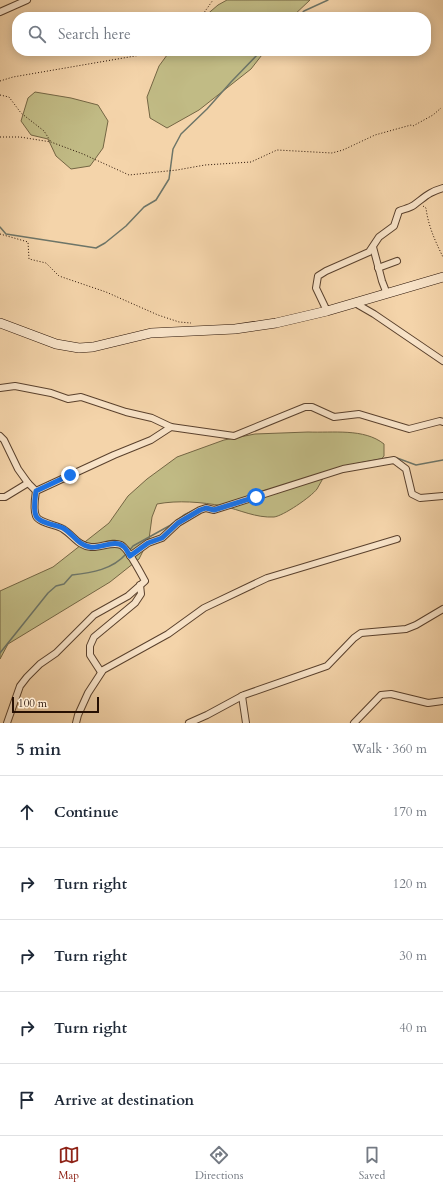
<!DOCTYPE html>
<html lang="en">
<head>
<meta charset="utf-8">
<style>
  body { margin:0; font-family:Cardo,serif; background:#f6f6f7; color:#1f2937 }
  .scale { position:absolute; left:12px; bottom:10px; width:87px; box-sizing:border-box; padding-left:4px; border:2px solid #271003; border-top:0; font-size:11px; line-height:14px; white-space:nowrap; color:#271003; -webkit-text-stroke:3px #f8e3c8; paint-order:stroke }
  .stop { position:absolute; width:12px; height:12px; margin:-9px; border:3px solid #1a73e8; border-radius:50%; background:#fff }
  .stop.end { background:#1a73e8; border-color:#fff; box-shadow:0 1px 4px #0008 }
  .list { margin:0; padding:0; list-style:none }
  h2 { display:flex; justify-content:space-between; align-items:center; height:52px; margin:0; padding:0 16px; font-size:17px }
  h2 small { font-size:13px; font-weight:400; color:#747a83 }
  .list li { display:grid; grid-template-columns:26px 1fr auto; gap:12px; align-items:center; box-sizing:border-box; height:72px; padding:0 16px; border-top:1px solid #e0e1e3 }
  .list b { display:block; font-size:15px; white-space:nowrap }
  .list em { font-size:13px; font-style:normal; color:#747a83 }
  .icon { flex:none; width:22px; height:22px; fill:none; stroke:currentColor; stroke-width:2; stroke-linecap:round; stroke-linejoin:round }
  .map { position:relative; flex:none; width:443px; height:723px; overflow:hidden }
  .search { position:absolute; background:#fff; box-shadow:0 2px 10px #0003; left:12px; right:12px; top:12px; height:44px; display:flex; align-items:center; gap:10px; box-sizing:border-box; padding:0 14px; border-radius:16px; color:#747a83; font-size:15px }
  .sheet { height:412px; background:#fff }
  nav { display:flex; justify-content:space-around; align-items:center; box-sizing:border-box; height:56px; border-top:1px solid #e0e1e3; background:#fff; font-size:11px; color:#747a83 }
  nav a { display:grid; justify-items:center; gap:2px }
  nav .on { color:#8f2418 }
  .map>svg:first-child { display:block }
  .green { fill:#c1bb85; stroke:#746644 }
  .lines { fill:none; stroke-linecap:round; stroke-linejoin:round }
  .stream { stroke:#6d7568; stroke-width:1.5 }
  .street-casing { stroke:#5a412d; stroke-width:8 }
  .secondary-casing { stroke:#271003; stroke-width:10 }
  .path { stroke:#271003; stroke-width:1; stroke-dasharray:1 2; stroke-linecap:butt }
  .street { stroke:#f8e3c8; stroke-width:6 }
  .secondary { stroke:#f8e3c8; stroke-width:9 }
  .route { stroke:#1a73e8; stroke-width:5 }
</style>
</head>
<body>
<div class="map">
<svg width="443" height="723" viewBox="0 0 443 723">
  <rect width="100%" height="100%" fill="#f4d4aa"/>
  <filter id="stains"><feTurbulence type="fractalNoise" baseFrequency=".005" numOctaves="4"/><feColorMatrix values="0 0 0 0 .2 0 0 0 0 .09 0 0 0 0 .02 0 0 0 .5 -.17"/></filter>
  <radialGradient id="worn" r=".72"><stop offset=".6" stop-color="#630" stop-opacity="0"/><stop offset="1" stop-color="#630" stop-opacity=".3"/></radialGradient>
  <g class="green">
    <path d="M227,0h83l-18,17h-88l14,-12z"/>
    <path d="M170,51h95l-14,18 -52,41 -32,18 -17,-10 -3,-21 12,-31z"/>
    <path d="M35,92l36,6 27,7 10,16 -5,27 -13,18 -19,3 -15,-13 -8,-17 -17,-4 -10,-14 7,-23z"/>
    <path d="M308,432c25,1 56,-4 76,12v12l-7,8 -51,9c-3,5 -6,11 -9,16 -6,8 -34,27 -43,28 -18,1 -34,-7 -51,-11 -22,-4 -45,-6 -66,-2l-5,13 -3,22 -10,20 -29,23 -102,62 -8,15v-68l53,-24 56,-44 19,-27 19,-17 30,-22 47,-17 31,-6z"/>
  </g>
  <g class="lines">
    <g class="stream">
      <path d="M298,17l6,-6 24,-11"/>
      <path d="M0,227l6,7 90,14 9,-5 21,-17 18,-19 12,-7 13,-21 4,-30 8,-15 26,-25 24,-27 30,-31"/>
      <path d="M397,458l19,7 27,-5"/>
      <path d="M355,464l32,-6"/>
      <path d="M221,505l46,-15"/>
      <path d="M129,551l4,-5 36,-20 15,-11 12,-6"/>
      <path d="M0,653l48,-60 8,-7 8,-2 8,-9c20,-2 41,-6 54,-21"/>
    </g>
    <g class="street-casing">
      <g id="street">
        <path d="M0,12l27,-12"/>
        <path d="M373,247l9,34 5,13"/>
        <path d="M378,268l19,-7"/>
        <path d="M355,303l19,11 69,47"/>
        <path d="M327,311l-11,-23 2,-12 8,-5 43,-19 10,-15 15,-11 5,-15c5,-2 11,-3 15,-6 11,-8 15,-13 29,-17"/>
        <path d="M0,388l15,-2 36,7 17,6 13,-2 45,15 26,6 19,9 63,9 71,-29h7l22,10 25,-3 50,15 31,-8 3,1"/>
        <path d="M0,436l4,4 14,29 10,14"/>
        <path d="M0,497h5l23,-14 8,8 78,-36 37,-15 20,-13"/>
        <path d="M130,556l18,-13 14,-5 16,-15 22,-13 6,-2 8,2 129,-41 51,-9 12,9 6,25 8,4 23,-2"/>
        <path d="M101,672l-11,-17v-9l4,-9 41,-34 6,-9 -1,-9"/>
        <path d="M242,696l4,27"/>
        <path d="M7,723l13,-37 7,-9 13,-13 16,-11 38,-38 34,-19 17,-15c-4,-7 -17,-33 -24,-36 -9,-4 -20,3 -30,2 -13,-1 -18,-12 -28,-18 -6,-4 -24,-6 -27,-13 -3,-7 -1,-18 0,-25"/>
        <path d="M76,723l2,-8 10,-22 15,-23 65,-36 36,-26 63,-30 130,-39"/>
        <path d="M189,723l18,-8 37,-20 83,-29 27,-28 7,-5 45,-4 10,-4 27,-16"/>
        <path d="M354,723l27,-28 10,-1 37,9 15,-2"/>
      </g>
    </g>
    <g class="secondary-casing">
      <path id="secondary" d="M0,323l56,21 23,4 14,-1 58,-14 84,-4 41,-6 51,-12 116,-34"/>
    </g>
    <g class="path">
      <path d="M201,17l12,-17"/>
      <path d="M0,81l13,-4 151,-26"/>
      <path d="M0,95l9,2 12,16 23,18 7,11"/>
      <path d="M0,137h20l31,5 32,12 46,21 48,-5 28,-5 46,-3 26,-12 55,3 11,-3 32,-15 36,-10 2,1 20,-11 8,-7"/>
      <path d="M423,206l3,2c2,17 9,33 17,49"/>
      <path d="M0,234l28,8 1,17 17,4 13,13 47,16 52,23 21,7 12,1"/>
    </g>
    <use href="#street" class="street"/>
    <use href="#secondary" class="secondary"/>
  </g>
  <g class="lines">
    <path class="route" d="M70,475l-34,16c-1,7 -3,18 0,25 3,7 20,9 27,12 10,6 15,17 27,19 10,2 25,-8 33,-1 3,2 5,7 7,10l18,-13 14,-5 16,-15 22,-13 6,-2 8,2 42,-13"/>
  </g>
  <rect width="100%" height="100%" filter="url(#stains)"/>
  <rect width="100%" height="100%" fill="url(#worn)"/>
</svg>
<div class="scale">100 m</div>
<div class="stop" style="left:256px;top:497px"></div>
<div class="stop end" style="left:70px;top:475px"></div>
<div class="search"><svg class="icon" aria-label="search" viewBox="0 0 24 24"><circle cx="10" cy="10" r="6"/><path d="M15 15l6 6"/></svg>Search here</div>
</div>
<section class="sheet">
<h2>5 min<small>Walk · 360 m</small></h2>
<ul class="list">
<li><svg class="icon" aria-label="ahead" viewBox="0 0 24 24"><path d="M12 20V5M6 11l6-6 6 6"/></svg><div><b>Continue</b></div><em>170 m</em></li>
<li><svg class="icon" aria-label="right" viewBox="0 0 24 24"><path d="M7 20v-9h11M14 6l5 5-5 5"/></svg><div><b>Turn right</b></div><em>120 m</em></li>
<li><svg class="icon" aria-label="right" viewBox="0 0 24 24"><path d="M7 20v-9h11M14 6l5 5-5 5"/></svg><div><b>Turn right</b></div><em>30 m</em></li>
<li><svg class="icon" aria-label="right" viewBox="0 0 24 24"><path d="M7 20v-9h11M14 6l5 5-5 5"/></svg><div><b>Turn right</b></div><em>40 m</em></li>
<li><svg class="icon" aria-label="arrive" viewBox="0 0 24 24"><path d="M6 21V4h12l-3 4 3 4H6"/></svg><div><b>Arrive at destination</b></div></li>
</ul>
</section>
<nav>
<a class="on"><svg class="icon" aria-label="map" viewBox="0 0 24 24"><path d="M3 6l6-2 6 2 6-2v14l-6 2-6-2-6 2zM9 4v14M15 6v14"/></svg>Map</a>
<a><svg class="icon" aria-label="directions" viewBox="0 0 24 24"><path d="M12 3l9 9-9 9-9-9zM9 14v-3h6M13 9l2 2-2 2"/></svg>Directions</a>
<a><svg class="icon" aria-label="saved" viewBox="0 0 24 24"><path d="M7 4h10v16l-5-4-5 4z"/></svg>Saved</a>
</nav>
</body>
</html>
